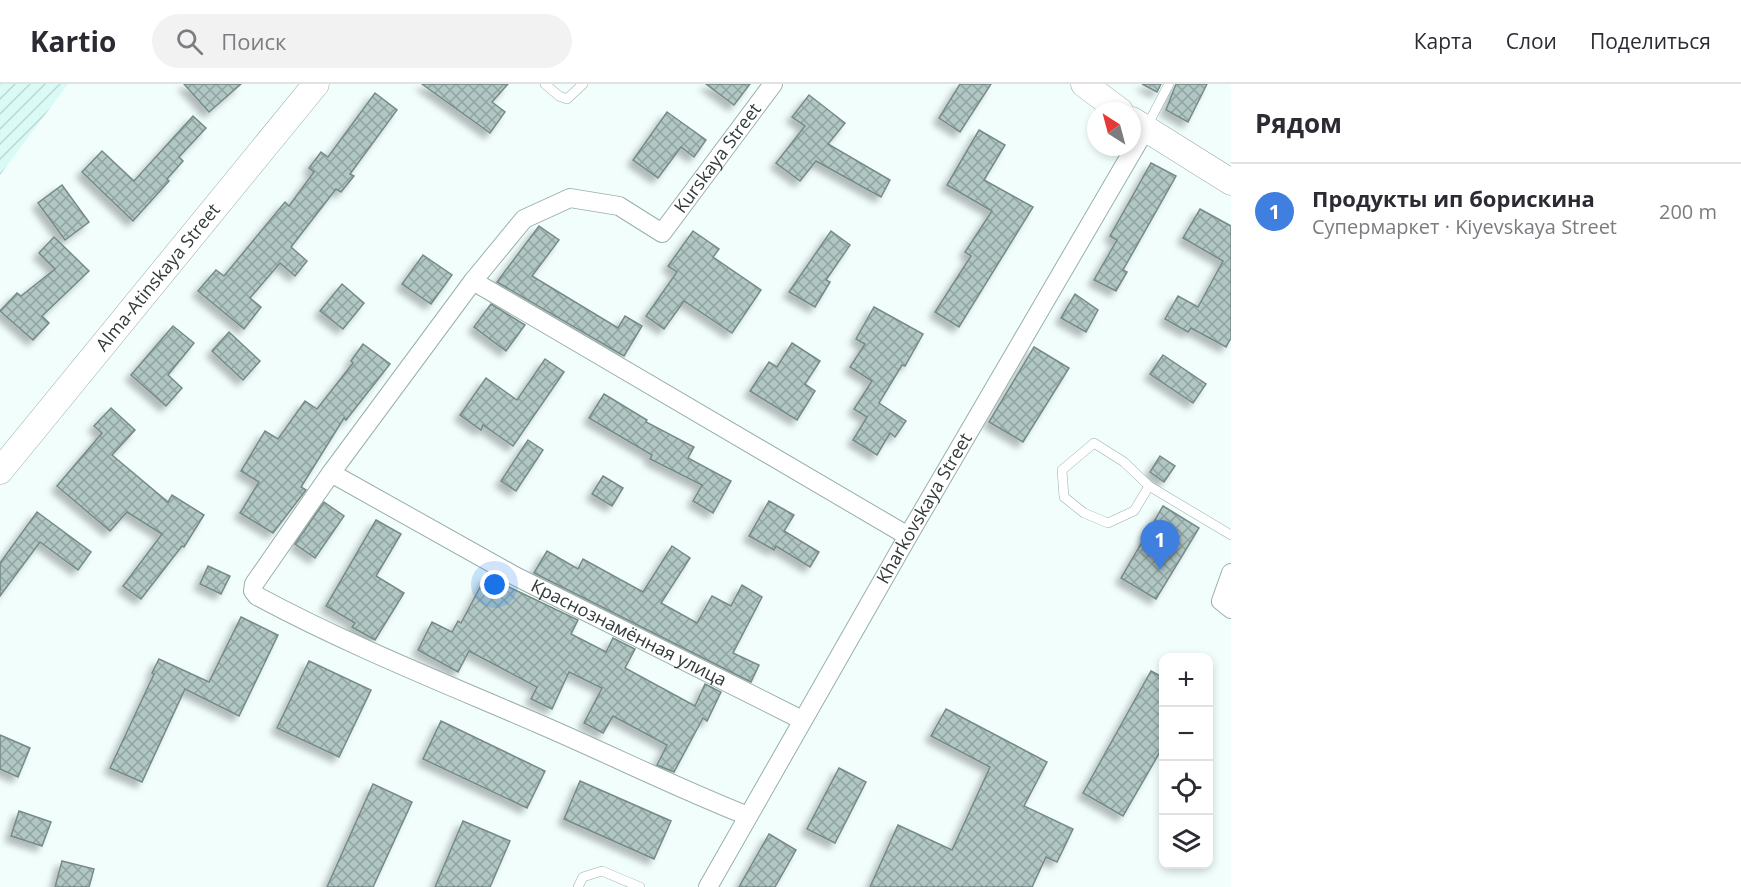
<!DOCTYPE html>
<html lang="ru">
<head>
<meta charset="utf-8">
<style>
  body { margin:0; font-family:"Open Sans",sans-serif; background:#f2f2f3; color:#2b2b33 }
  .controls { position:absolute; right:18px; bottom:18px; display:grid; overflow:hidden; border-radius:12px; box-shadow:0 3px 9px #0003 }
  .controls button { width:54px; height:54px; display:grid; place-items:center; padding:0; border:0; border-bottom:2px solid #e1e1e2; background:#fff; color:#2b2b33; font:30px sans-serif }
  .compass { position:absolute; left:1087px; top:18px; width:54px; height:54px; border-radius:50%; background:#fff; box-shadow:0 3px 9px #0003; rotate:324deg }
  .you { position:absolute; left:495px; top:501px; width:21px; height:21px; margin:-15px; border:4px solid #fff; border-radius:50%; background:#1a73e8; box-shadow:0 0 0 9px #1a73e833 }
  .badge { display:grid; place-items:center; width:39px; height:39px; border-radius:50%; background:#c83a64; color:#fff; font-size:20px; font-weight:700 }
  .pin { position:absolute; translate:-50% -50px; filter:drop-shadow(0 2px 3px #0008) }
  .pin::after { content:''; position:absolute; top:32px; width:21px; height:18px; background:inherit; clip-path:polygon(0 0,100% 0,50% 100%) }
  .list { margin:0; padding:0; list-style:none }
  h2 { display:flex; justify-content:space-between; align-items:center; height:78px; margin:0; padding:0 24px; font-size:26px }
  h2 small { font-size:20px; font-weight:400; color:#7c7c81 }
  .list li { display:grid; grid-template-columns:39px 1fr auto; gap:18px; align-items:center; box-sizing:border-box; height:96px; padding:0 24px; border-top:2px solid #e1e1e2 }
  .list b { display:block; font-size:22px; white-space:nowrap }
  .list p { margin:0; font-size:20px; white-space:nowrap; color:#7c7c81 }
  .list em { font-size:20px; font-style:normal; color:#7c7c81 }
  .icon { flex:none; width:33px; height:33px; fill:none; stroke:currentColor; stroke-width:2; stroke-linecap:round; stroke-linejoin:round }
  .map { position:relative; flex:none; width:1231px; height:803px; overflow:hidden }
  header { display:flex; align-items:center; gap:36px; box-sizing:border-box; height:84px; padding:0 30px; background:#fff; border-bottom:2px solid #e1e1e2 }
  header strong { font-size:28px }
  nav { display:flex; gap:33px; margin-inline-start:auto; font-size:21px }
  .search { width:420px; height:54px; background:#f2f2f3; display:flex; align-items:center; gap:15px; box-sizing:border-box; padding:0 21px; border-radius:33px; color:#7c7c81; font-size:22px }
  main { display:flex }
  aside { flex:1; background:#fff }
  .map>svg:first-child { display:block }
  .industrial { fill:url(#industrial-furrows) }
  .building { fill:url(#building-cross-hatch); stroke:#768a88; stroke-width:1.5; filter:url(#shadow) }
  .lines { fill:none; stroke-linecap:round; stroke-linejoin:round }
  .lane-casing { stroke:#9aafac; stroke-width:10 }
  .street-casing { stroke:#9aafac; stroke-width:20 }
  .secondary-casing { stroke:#9aafac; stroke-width:27 }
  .lane { stroke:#fff; stroke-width:9 }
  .street { stroke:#fff; stroke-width:18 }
  .secondary { stroke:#fff; stroke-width:26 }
  .labels { text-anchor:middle; stroke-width:4.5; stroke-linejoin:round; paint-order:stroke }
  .street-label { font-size:18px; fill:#323b3a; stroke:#f1fefc }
</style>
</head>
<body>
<header>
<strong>Kartio</strong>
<div class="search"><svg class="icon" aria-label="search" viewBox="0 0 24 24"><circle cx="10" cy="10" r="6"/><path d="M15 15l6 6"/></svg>Поиск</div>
<nav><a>Карта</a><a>Слои</a><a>Поделиться</a></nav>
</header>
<main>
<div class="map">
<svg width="1231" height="803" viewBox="0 0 1231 803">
  <defs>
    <pattern id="industrial-furrows" width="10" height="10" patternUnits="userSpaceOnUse" patternTransform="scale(1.5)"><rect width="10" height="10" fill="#dafaf6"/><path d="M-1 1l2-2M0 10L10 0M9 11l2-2" fill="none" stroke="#bcd7d4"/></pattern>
    <pattern id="building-cross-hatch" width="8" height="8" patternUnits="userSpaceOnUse" patternTransform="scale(1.5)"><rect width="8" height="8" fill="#b1c7c4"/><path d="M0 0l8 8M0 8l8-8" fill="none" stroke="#91a3a0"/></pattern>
    <filter id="shadow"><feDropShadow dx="-5.5" dy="5.5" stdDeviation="3" flood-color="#0004"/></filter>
  </defs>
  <rect width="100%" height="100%" fill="#f1fefc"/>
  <path class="industrial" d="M0,0h68l-68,91z"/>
  <g class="building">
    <path d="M184,0h57l-32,28z"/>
    <path d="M422,0h86l-16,18 13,10 -15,21z"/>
    <path d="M706,0h44l-16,21z"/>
    <path d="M960,0h31l-31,48 -21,-14z"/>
    <path d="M1142,0h19l-4,8z"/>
    <path d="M1176,0h31l-19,38 -22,-12z"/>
    <path d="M375,9l22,17 -47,64 4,2 -13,16 -5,-3 -45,58 16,14 -12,15 -15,-13 -30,35 11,9 -17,22 -46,-38 18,-21 8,6 61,-74 4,4 25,-34 -5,-4 12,-16 7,5z"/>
    <path d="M809,11l36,28 -17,21 62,36 -9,17 -65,-36 -16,20 -24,-18 29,-37 -13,-9z"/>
    <path d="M667,28l39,28 -12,17 -13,-10 -23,31 -25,-18z"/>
    <path d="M193,32l13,12 -27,29 4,4 -16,18 2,2 -36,40 -51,-49 20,-21 32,30z"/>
    <path d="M979,46l26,15 -21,35 49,27 -74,120 -24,-15 36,-56 -6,-4 27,-41 -45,-26z"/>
    <path d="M1151,79l25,13 -53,94 4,2 -11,19 -22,-11 23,-40 -7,-4z"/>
    <path d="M62,101l27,37 -24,18 -27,-37z"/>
    <path d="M1200,125l31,17v112l-5,9 -35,-19 -3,4 -23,-13 13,-23 20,11 25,-46 -40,-23z"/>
    <path d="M539,142l20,14 -27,36 86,52 7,-12 17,10 -18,30 -127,-74z"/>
    <path d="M693,147l26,18 -6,8 48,33 -29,43 -48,-32 -20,28 -18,-13 31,-44 -9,-6z"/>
    <path d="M831,147l19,14 -24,35 4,2 -15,25 -26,-15z"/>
    <path d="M54,153l35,34 -47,45 7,7 -16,17 -33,-29 17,-18 4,3 34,-27 -16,-16z"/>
    <path d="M423,171l29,20 -21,29 -29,-20z"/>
    <path d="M342,200l22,19 -21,26 -23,-18z"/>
    <path d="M1075,210l23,16 -12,22 -25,-14z"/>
    <path d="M491,220l34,21 -19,26 -32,-24z"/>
    <path d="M874,223l49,27 -18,32 -3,-1 -23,38 27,18 -11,16 -5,-4 -13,22 -24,-15 14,-23 -13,-8 18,-28 -22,-14 15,-23 -9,-5z"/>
    <path d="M173,242l21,17 -26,32 14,13 -16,18 -35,-31z"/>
    <path d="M229,248l31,29 -17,19 -31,-29z"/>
    <path d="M792,259l28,18 -15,23 10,7 -18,29 -47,-29 19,-29 8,5z"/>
    <path d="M363,260l27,20 -44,56 -2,-2 -43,69 5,3 -33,43 -33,-20 19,-31 -18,-11 24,-40 13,8 27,-38 12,8 36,-46 -2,-2z"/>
    <path d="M1034,263l35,21 -46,74 -34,-20z"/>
    <path d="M1163,271l43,29 -13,19 -43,-29z"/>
    <path d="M545,275l19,13 -51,74 -30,-21 -2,5 -21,-15 26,-37 31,22z"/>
    <path d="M604,310l43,26 -1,2 48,25 -6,11 43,23 -18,32 -20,-12 9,-16 -52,-26 2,-4 -63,-37z"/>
    <path d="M111,324l24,22 -23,25 56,47 4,-7 32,20 -20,32 -2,-1 -41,53 -18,-13 39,-52 -35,-22 -17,19 -53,-45 45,-53 -8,-7z"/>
    <path d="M528,356l15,10 -27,41 -15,-10z"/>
    <path d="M1160,372l15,10 -11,16 -14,-10z"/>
    <path d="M603,392l20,12 -11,18 -20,-12z"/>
    <path d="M769,417l25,14 -10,16 35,21 -9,15 -34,-21 -2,4 -25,-14z"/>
    <path d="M324,418l20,14 -29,42 -20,-14z"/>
    <path d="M1163,422l36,22 -43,71 -35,-21z"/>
    <path d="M37,428l54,40 -13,18 -38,-28 -40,54v-33z"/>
    <path d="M376,436l25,14 -25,42 28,17 -29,47 -23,-13 3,-4 -29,-17z"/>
    <path d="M672,462l18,12 -29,45 36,20 15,-27 19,10 11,-21 20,12 -29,56 26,12 -8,17 -217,-109 13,-22 31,18 5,-10 60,33z"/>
    <path d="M208,482l22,10 -9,18 -21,-10z"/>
    <path d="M486,492l92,44 -7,14 35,18 7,-14 22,11 -10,19 70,38 10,-22 16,8 -14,29 -4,-3 -29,54 -17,-7 10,-20 -54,-29 -10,17 -19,-10 18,-35 -33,-16 -17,37 -21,-10 6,-12 -68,-36 -11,21 -40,-22 14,-28 20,10 6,-11 3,2z"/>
    <path d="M241,533l37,18 -39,81 -54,-27 -43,93 -32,-14 44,-94 -2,-1 7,-14 50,23z"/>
    <path d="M309,577l62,29 -32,67 -62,-29z"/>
    <path d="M1151,587l13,7v67l-41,71 -40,-23z"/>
    <path d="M946,625l101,53 -23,44 49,23 -16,33 -11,-5 -14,30h-162l28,-62 54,25 38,-83 -59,-31z"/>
    <path d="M441,637l104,50 -18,37 -104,-49z"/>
    <path d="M0,651l30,13 -12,29 -18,-8z"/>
    <path d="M839,684l27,14 -31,61 -28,-14z"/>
    <path d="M580,697l91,40 -17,38 -90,-40z"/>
    <path d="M373,700l39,18 -39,85h-46z"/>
    <path d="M19,727l32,11 -9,24 -31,-10z"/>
    <path d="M463,737l47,20 -20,46h-55z"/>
    <path d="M769,750l27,16 -21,37h-36z"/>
    <path d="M62,777l32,8 -5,18h-34z"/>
  </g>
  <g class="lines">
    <g class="lane-casing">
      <g id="lane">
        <path d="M545,0l14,12 8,3 16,-15"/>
        <path d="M1146,44l23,-44"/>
        <path d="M1149,402l-15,25 -26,12 -24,-10 -20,-16 -2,-27 32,-27 30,19 25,24 82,49"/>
        <path d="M578,803l5,-10 19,-6 38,16"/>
      </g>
    </g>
    <g class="street-casing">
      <g id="street">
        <path d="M473,197l435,255"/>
        <path id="s1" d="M331,389l184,103 287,144"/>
        <path d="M1231,489l-10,28 10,8"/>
        <path id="s2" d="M748,732c-71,-28 -139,-62 -209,-92 -95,-41 -191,-79 -282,-128l-4,-5 1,-7 77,-111 142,-192 51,-62 46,-21 49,8 43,27 111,-149"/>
        <path id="s3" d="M708,803l200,-351 237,-406"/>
      </g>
    </g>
    <g class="secondary-casing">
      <g id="secondary">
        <path d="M1084,0l36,27"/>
        <path d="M1132,36l99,62"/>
        <path id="s4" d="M0,387l316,-387"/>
      </g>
    </g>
    <use href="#lane" class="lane"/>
    <use href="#street" class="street"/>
    <use href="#secondary" class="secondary"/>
  </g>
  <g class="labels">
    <g class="street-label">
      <text dy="6" stroke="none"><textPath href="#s2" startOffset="1250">Kurskaya Street</textPath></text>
      <text dy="6" stroke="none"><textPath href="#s4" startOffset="250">Alma-Atinskaya Street</textPath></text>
      <text dy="6" stroke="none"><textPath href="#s3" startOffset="436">Kharkovskaya Street</textPath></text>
      <text dy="6" stroke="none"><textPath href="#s1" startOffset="338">Краснознамённая улица</textPath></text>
    </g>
  </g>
</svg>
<div class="controls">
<button>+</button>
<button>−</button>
<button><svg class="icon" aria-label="locate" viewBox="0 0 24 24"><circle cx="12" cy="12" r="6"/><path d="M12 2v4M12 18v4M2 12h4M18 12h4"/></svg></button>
<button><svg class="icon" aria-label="layers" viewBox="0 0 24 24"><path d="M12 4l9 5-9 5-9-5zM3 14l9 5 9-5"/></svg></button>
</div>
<svg class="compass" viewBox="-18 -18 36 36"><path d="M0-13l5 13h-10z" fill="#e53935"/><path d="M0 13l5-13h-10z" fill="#7c7c81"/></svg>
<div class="you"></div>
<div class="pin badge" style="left:1160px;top:486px;background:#3f7fe0">1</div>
</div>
<aside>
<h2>Рядом<small></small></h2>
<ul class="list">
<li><span class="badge" style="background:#3f7fe0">1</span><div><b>Продукты ип борискина</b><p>Супермаркет · Kiyevskaya Street</p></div><em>200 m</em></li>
</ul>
</aside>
</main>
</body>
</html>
